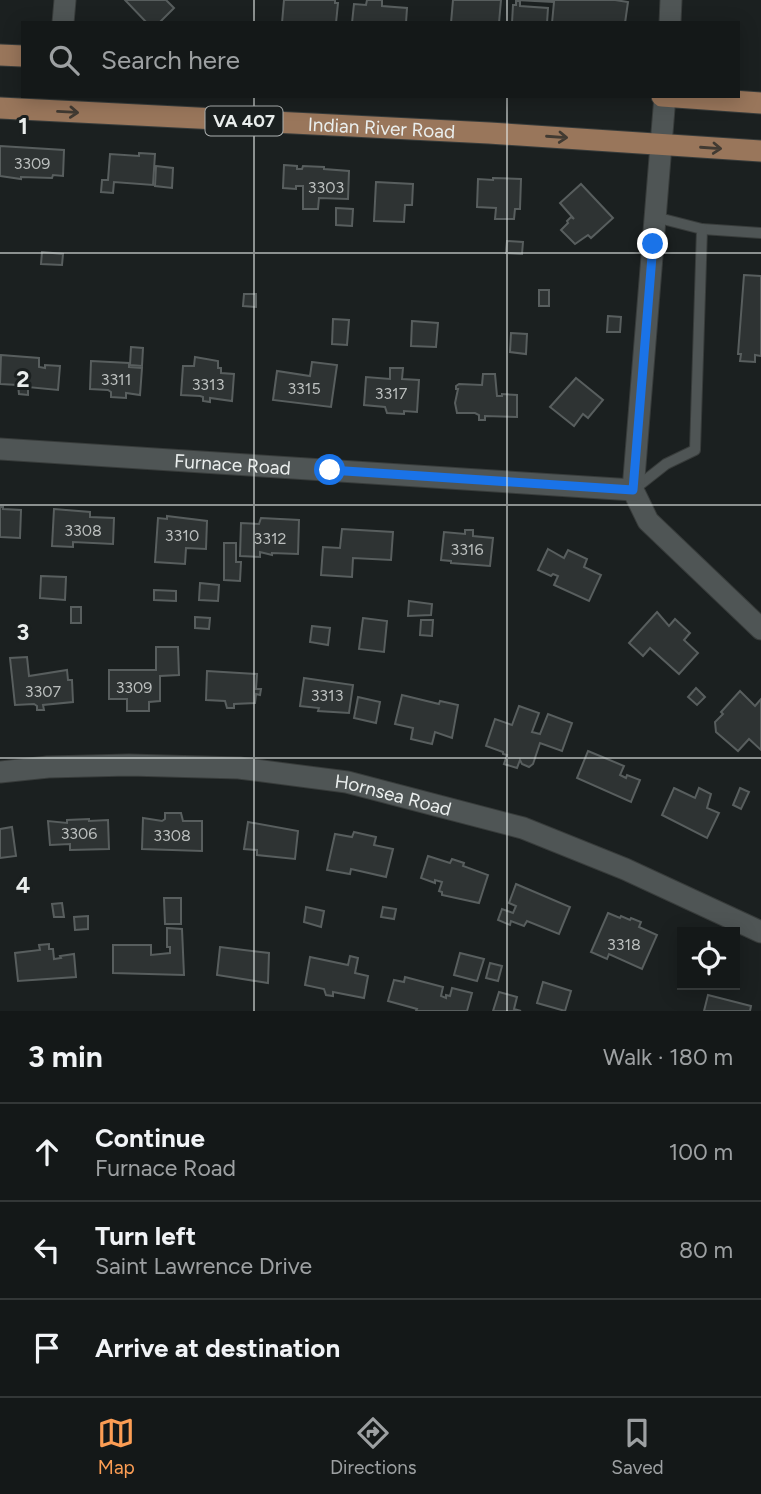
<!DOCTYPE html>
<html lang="en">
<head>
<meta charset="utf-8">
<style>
  body { margin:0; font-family:Figtree,sans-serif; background:#1d2121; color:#f1f3f6 }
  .controls { position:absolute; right:21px; bottom:21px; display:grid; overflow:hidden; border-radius:0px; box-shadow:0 4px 18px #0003 }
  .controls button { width:63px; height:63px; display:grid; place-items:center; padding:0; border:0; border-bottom:2px solid #333737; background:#141818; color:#f1f3f6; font:35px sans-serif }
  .stop { position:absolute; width:21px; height:21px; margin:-16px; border:5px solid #1a73e8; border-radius:50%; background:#fff }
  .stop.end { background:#1a73e8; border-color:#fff; box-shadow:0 2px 7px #0008 }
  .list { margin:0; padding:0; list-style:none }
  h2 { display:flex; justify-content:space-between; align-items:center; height:91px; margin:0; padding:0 28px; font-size:30px }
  h2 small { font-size:23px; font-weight:400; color:#9da0a2 }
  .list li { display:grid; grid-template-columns:46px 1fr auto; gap:21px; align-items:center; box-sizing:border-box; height:98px; padding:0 28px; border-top:2px solid #333737 }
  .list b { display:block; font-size:26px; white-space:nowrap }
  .list p { margin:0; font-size:23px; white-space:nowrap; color:#9da0a2 }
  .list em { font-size:23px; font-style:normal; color:#9da0a2 }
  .icon { flex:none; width:38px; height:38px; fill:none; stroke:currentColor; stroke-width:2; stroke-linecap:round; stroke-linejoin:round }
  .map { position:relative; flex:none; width:761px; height:1011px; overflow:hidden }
  .search { position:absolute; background:#141818; box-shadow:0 4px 18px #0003; left:21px; right:21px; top:21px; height:77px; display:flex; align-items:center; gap:18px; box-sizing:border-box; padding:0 24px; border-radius:0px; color:#9da0a2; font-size:26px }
  .sheet { height:385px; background:#141818 }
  nav { display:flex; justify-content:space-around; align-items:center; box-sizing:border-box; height:98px; border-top:2px solid #333737; background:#141818; font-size:19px; color:#9da0a2 }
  nav a { display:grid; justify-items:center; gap:4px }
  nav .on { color:#fc9d54 }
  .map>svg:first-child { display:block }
  .building { fill:#2e3333; stroke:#585e5e; stroke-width:2 }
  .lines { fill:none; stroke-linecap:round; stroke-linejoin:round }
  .lane-casing { stroke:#383c3b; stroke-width:12 }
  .street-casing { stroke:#383c3b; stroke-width:23 }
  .primary-casing { stroke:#383c3b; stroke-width:23 }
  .lane { stroke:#4f5555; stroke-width:10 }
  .street { stroke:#4f5555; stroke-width:21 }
  .primary { stroke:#99765b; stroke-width:21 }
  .oneway { stroke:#413a32 }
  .route { stroke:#1a73e8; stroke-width:9 }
  .grid { fill:none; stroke:#eaeeed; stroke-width:2; stroke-opacity:0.55 }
  .labels { text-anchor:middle; stroke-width:6; stroke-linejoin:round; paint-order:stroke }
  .number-label { font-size:16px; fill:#bbbfbe }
  .shield { fill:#1b2020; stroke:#acb0b0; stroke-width:2 }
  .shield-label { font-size:18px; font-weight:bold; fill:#eaeeed }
  .street-label { font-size:19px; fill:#eaeeed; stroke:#1b2020 }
  .grid-label { font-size:23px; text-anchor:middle; font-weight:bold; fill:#eaeeed; stroke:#1b2020; stroke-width:6; stroke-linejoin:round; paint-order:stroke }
</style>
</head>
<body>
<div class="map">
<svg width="761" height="1011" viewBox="0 0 761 1011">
  <rect width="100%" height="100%" fill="#1b2020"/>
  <g class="building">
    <path d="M125,0h41l8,8 -15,15h-12z"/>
    <path d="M284,0h51v3h3l-2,20h-54z"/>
    <path d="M367,0h15v6l25,2 -1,15h-54l2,-19 12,1z"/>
    <path d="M453,0h48l-2,23h-48z"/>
    <path d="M516,0h99l13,2 -3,21h-73l2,-21z"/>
    <path d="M516,1h4v5l28,2 -1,15h-35l1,-18h3z"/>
    <path d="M0,146l64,4 -1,26 -10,-1 -1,3 -31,-1v2l-21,-3z"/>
    <path d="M139,153l16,1 -2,31 -39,-3 -1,11 -12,-1 1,-12h6l2,-26 29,2z"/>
    <path d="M284,165l13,1v3h5l1,-3 21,1v2l25,2 -1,28 -29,-1 -1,11h-15v-23h-7v3l-13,-1z"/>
    <path d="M156,166l17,2 -1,20 -17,-2z"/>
    <path d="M493,178l28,1 -1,30h-5l-1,10h-19l1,-11 -19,-1 1,-28 15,1z"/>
    <path d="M376,182l37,2 -1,21h-7l-1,17 -30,-1z"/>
    <path d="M581,184l32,34 -22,20 -3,-3 -13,9 -14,-14 7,-7 -1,-2 4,-4 3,2 -14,-16z"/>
    <path d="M336,208l17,1 -1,17 -16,-1z"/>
    <path d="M507,241l16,1 -1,12 -16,-1z"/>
    <path d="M42,252l21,2 -1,11 -21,-1z"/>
    <path d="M744,275l17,1v80l-6,-1v7l-15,-1 1,-7h-3z"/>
    <rect x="539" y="290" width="10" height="16"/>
    <path d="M244,294h12v13l-13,-1z"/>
    <path d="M608,316l13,1 -1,15h-13z"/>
    <path d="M333,319l16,1 -2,25 -15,-1z"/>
    <path d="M412,321l26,2 -2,24 -25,-1z"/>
    <path d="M511,333l16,1 -1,20 -16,-2z"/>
    <path d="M131,347l12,1 -1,18 -12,-1z"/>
    <path d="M1,355l38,3v9l6,1v-3l15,1 -2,24 -30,-3v8l-9,-1 -1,-9 -18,-1z"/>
    <path d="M195,357l23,4v7h3v5l13,1 -2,27 -22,-3v4l-7,-1v-4l-3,-1 -19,-1 2,-29h11z"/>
    <path d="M91,361l38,2v4l13,1 -2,27 -14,-2v5l-15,-1v-5l-3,-2 -18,-1z"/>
    <path d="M312,362l25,3 -6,42 -58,-7 4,-29 33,5z"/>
    <path d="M390,368h13l-1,11 17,1 -2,32 -13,-1v3l-17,-1 -2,-6 -21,-2 2,-28 24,2z"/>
    <path d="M483,374h12l2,22h5v-2l15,1v22l-32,-1v4h-6v-5l-4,-2h-18l-2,-10 3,-14h-2v-3l3,-2 23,1z"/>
    <path d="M576,378l27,22 -15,18 -5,-4 -9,12 -24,-19z"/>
    <path d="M0,507h3v2l18,1 -1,28 -20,-1z"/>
    <path d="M54,509l36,3v5l24,1 -1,26 -40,-2v5l-21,-1z"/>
    <path d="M167,516l40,5 -1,28 -20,-1 -1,16 -30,-2 3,-44 9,1z"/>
    <path d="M261,518l38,2 -1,34 -26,-1v2l-12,-3v5l-20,-1 1,-33 18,1z"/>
    <path d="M342,529l51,3 -2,28 -38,-2 -1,19 -31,-2 2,-28 17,1z"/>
    <path d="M465,530h8v6l20,2 -3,28 -39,-3v-2l-10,-1 3,-28 21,2z"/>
    <path d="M224,543h12v19h5l-1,19 -16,-1z"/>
    <path d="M548,549l16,9 4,-8 19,9 -3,8 17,8 -12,26 -35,-16 4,-9 -5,-2 -2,2 -13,-6z"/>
    <path d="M41,576l25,1 -1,23 -25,-2z"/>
    <path d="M200,583l19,2 -1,16 -19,-1z"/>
    <path d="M154,590l22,1v10l-22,-1z"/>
    <path d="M409,601l23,3 -1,11 -23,1z"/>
    <rect x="71" y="607" width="10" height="16"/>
    <path d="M657,612l12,14 6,-7 15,14 -6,7 14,13 -19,21 -29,-26 -7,8 -14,-13z"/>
    <path d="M195,617l15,1 -1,11 -14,-1z"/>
    <path d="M363,618l24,3 -3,31 -25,-3z"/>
    <path d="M421,620h12l-1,16 -12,-1z"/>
    <path d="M312,626l18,2 -2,17 -18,-3z"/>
    <path d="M156,647h22l1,28 -19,1v25l-11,1v9h-22v-12h-18v-29h47z"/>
    <path d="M27,657l2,19 38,-6 1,10h4l1,22 -30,3 1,5h-7v-4l-3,-2 -19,1 -5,-47z"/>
    <path d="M207,671l50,3 -1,15h5l-1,6 -4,-1 -1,9 -21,1v4h-7l-2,-7 -19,-1z"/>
    <path d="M304,678l49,7 -4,28 -31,-2 1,-3 -19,-2z"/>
    <path d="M696,688l9,9 -8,8 -9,-8z"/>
    <path d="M740,691l15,15 6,-7v51l-12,-11 -11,12 -22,-19 -1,-10 8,-8 -2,-2z"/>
    <path d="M402,695l37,9 1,-3 18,4 -6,33 -17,-6 -3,12 -21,-5 2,-11 -18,-4z"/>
    <path d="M358,697l22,5 -4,21 -22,-5z"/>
    <path d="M519,706l20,7 -7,19 8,2 8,-20 24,9 -10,28 -22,-8 -7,21 -4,3 -7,-3 -2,-4 -3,8 -13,-4 3,-9 -4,-1v-2l-17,-6 9,-27 17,6z"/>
    <path d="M588,751l36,15 -4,9 6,3 1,-3 13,5 -9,22 -54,-24z"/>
    <path d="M674,788l21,10 4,-10 12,6 -4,14 12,5 -12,25 -45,-23z"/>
    <path d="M740,788l9,4 -8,17 -8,-4z"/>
    <path d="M165,813h16l2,8h19v30l-60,-2 1,-31 19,3 3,-2z"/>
    <path d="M89,819v2l19,-1 1,29 -39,1v-6l-20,1 -2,-24 19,2v-3z"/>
    <path d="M248,822l50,9 -3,28 -38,-4v-5l-13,-1z"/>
    <path d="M12,827l4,29 -16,2v-29z"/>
    <path d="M354,832l22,5 -2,8 19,4 -7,28 -35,-8 -1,5 -23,-4 8,-36 17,3z"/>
    <path d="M428,856l22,7 2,-4 12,4 -1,3 25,9 -9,28 -37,-8v-3l-3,-1 3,-9 -7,-2v3l-14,-5z"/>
    <path d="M516,884l54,23 -11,27 -32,-13 -3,5 -13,-5 -1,4 -12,-5 4,-11 11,4 3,-7 -7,-3z"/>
    <path d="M164,898h17v26h-16z"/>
    <path d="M62,903l2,14h-10l-2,-13z"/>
    <path d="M306,907l18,4 -3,16 -17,-5z"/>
    <path d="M383,907l13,2 -2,10 -13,-2z"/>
    <path d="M608,913l12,5 1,-2 9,4 1,-2 10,4 -2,5 18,8 -15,34 -33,-15 -2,5 -16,-7z"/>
    <path d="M88,916v13l-13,1 -1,-13z"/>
    <path d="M167,928l15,1 2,46 -71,-2v-28h38v10l19,-2v-6h-3z"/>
    <path d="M49,944v5h4l1,10 7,-1 -1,-2 14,-2 2,23 -58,4 -3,-28 25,-3 -1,-5z"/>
    <path d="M220,947l49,6 -1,30 -51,-8z"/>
    <path d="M460,953l24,6 -7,22 -23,-6z"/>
    <path d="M350,956l8,2 -3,15 13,3 -4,22 -31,-6v4l-7,-1 -2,-6 -19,-4 5,-28 38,8z"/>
    <path d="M490,963l12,3 -4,15 -12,-3z"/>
    <path d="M405,977l38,10 -2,9 5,2v-3l4,1 2,-8 20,5 -5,18h-51l1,-2 -29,-8 6,-21 10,2z"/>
    <path d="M543,982l28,9 -6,20 -28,-8z"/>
    <path d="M499,992l18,5 -3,12 7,2h-28z"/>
    <path d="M708,995l43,11 -1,5h-46z"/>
  </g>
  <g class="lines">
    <g class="lane-casing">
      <g id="lane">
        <path d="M702,229l59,4"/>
        <path d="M633,490l33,-26 29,-14 7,-221 -47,-12"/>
      </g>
    </g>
    <g class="street-casing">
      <g id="street">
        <path d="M63,23l2,-23"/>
        <path d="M670,23l1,-23"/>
        <path d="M665,96l-32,394 15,31 113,108"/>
        <path id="s1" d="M0,449l633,41"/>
        <path id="s2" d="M0,772l48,-5 81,-2 110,3 108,14 176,46 102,41 136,63"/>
      </g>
    </g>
    <g class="primary-casing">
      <g id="primary">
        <path d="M0,55l23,1"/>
        <path d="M662,96l99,7"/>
        <path id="s3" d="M0,108l489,25 272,18"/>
      </g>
    </g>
    <use href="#lane" class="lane"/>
    <use href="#street" class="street"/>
    <use href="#primary" class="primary"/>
  </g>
  <defs><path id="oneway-shaft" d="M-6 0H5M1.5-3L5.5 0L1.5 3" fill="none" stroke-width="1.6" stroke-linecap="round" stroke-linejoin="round" transform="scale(1.75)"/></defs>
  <g class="oneway">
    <use href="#oneway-shaft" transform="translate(68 112) rotate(3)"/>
    <use href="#oneway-shaft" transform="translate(557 137) rotate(4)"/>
    <use href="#oneway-shaft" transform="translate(711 148) rotate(4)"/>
  </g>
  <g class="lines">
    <path class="route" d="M330,470l303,20 20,-246"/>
  </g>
  <path class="grid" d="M254,0v23M507,0v23M254,96v915M507,96v915M0,253h761M0,505h761M0,758h761"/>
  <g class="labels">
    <g class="number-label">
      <text x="32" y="169">3309</text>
      <text x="326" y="193">3303</text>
      <text x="116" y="385">3311</text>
      <text x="208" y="390">3313</text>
      <text x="304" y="394">3315</text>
      <text x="391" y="399">3317</text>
      <text x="83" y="536">3308</text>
      <text x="182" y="541">3310</text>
      <text x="270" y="544">3312</text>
      <text x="467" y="555">3316</text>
      <text x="134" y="693">3309</text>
      <text x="43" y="697">3307</text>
      <text x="327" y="701">3313</text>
      <text x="79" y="839">3306</text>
      <text x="172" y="841">3308</text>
      <text x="624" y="950">3318</text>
    </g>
    <rect class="shield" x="205.5" y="106.5" width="77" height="29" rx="5"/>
    <g class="shield-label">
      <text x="244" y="127">VA 407</text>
    </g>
    <g class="street-label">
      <text dy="7" stroke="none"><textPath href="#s3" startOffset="382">Indian River Road</textPath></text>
      <text dy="7" stroke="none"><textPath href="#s1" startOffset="233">Furnace Road</textPath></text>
      <text dy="7" stroke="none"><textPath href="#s2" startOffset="396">Hornsea Road</textPath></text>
    </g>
  </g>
  <g class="grid-label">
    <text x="23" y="134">1</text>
    <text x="23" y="387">2</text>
    <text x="23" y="640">3</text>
    <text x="23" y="893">4</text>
  </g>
</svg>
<div class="controls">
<button><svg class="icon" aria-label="locate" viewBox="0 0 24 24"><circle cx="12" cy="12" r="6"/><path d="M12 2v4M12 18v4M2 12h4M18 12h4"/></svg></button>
</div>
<div class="stop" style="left:330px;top:470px"></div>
<div class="stop end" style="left:653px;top:244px"></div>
<div class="search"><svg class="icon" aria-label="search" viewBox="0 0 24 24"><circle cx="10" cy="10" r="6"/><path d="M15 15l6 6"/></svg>Search here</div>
</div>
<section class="sheet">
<h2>3 min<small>Walk · 180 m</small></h2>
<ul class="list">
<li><svg class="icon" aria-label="ahead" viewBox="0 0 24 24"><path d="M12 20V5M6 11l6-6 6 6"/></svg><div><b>Continue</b><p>Furnace Road</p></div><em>100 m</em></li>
<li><svg class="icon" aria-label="left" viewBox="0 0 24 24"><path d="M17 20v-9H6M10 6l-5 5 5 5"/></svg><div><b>Turn left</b><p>Saint Lawrence Drive</p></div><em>80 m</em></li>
<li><svg class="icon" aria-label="arrive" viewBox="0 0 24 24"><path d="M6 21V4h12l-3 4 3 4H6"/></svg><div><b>Arrive at destination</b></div></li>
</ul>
</section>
<nav>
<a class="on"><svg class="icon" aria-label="map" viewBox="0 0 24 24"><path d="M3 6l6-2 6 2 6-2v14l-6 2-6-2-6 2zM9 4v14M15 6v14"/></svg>Map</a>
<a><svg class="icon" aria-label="directions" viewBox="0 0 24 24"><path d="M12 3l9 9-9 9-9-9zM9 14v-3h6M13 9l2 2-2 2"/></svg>Directions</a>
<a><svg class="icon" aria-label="saved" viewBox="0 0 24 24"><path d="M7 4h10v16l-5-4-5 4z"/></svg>Saved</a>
</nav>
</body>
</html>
